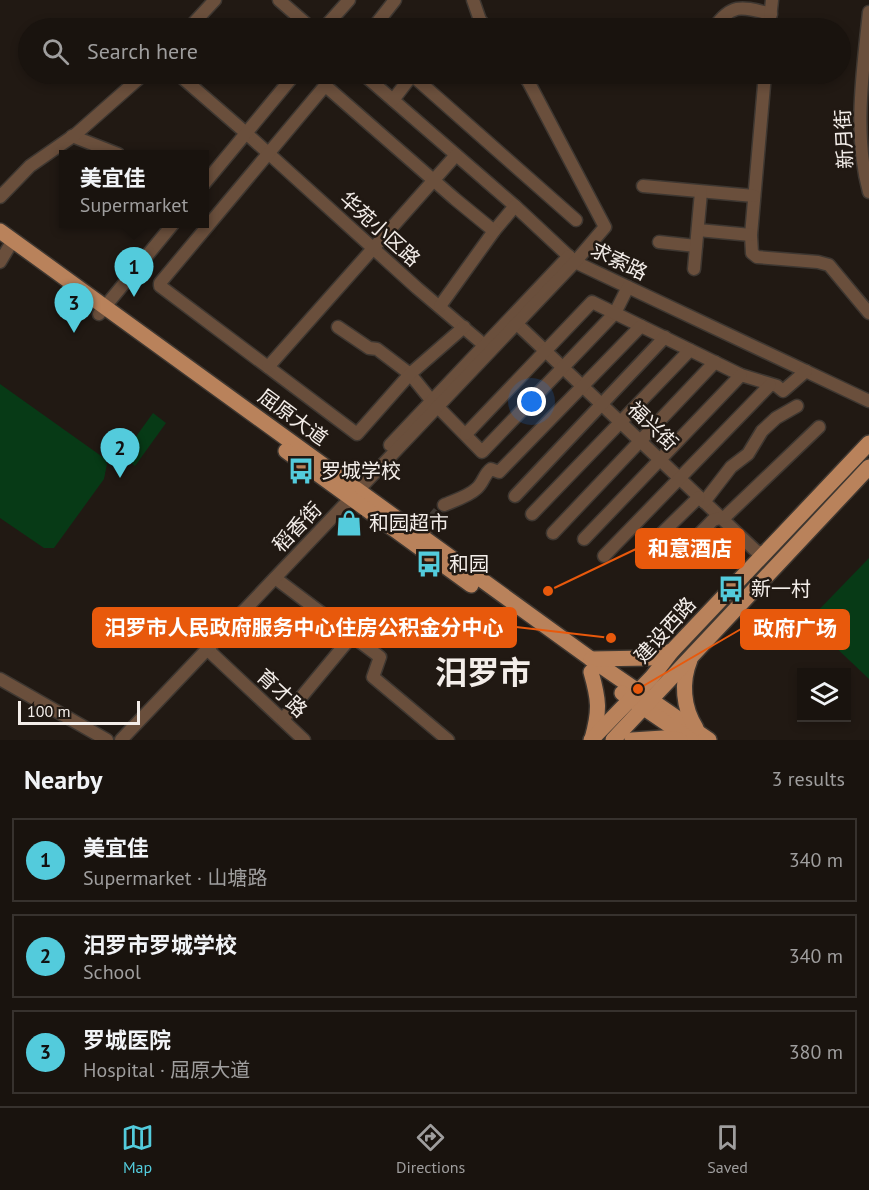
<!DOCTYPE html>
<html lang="en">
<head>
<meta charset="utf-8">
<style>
  body { margin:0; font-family:"PT Sans","Noto Sans SC",sans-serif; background:#26201c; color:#f1f3f6 }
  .controls { position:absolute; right:18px; bottom:18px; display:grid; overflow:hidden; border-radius:0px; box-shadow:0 3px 9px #0003 }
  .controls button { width:54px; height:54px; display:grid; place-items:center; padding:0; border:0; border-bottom:2px solid #37322e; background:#19130e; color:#f1f3f6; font:30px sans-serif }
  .scale { position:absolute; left:18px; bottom:15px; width:122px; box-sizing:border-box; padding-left:6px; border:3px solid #f3ede9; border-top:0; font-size:16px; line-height:21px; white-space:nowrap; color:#f3ede9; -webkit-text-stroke:4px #211913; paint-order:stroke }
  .you { position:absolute; left:532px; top:402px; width:21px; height:21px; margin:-15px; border:4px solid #fff; border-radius:50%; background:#1a73e8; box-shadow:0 0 0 9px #1a73e833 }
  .badge { display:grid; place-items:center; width:39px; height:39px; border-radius:50%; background:#53cbdc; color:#111; font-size:20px; font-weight:700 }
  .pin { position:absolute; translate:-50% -50px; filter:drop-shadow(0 2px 3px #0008) }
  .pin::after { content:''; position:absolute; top:32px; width:21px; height:18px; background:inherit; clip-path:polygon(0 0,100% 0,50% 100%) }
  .popup { position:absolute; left:59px; top:150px; width:150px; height:78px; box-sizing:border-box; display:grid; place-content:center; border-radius:0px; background:#19130e; filter:drop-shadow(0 2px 4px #0005); font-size:20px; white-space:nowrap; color:#9f9e9e }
  .popup b { font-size:22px; color:#f1f3f6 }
  .popup::after { content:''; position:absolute; left:50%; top:100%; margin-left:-12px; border:12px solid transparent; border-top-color:#19130e }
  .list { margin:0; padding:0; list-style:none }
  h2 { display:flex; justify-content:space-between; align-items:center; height:78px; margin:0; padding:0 24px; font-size:26px }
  h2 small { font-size:20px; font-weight:400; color:#9f9e9e }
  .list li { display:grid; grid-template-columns:39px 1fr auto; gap:18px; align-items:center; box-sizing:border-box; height:84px; margin:0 12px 12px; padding:0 12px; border:2px solid #37322e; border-radius:0px }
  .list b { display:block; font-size:22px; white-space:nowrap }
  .list p { margin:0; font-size:20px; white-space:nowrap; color:#9f9e9e }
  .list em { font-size:20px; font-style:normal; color:#9f9e9e }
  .icon { flex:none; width:33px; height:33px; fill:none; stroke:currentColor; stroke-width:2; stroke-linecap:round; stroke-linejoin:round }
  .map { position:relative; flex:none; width:869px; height:740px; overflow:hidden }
  .search { position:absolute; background:#19130e; box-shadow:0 3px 9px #0003; left:18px; right:18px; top:18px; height:66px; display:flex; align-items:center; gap:15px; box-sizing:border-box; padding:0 21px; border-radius:33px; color:#9f9e9e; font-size:22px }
  .sheet { height:366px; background:#19130e }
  nav { display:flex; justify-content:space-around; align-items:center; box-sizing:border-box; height:84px; border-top:2px solid #37322e; background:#19130e; font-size:16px; color:#9f9e9e }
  nav a { display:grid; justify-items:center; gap:3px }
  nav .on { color:#53cbdc }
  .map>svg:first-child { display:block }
  .green { fill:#073a16 }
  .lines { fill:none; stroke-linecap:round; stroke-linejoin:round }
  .minor-tunnel { stroke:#403933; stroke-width:12; stroke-dasharray:12 6; stroke-linecap:butt }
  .minor-casing { stroke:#3e3731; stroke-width:15 }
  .major-casing { stroke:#3e3731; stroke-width:18 }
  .minor { stroke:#6a4f3c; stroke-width:12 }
  .major { stroke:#b9825b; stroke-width:15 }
  .labels { text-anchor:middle; stroke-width:5; stroke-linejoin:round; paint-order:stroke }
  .street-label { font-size:20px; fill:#f3ede9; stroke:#211913 }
  .poi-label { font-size:20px; fill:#f3ede9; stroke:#211913; text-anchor:start }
  .town-label { font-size:32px; font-weight:bold; fill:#f3ede9; stroke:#211913 }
  .leader { fill:none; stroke:#e8590c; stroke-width:2 }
  .callout-dot { fill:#e8590c; stroke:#211913; stroke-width:2 }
  .callout { fill:#e8590c; stroke:#e8590c; stroke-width:2 }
  .callout-label { font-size:21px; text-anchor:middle; font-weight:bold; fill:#fff }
</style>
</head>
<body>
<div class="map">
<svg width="869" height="740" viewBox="0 0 869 740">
  <rect width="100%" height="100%" fill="#211913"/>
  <g class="green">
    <path d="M0,384l104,74 3,6 -3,15 -50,69h-10l-44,-30z"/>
    <path d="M153,413l13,10 -31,43 -13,-10z"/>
    <path d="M869,558v121l-61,-58z"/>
  </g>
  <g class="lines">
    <path class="minor-tunnel" d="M431,521l13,-16"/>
    <g class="minor-casing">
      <g id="minor">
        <path d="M279,0l32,28"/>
        <path d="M473,0l7,20 7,8"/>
        <path d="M869,12c-6,58 -16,122 0,180"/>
        <path d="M189,28l26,-28"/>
        <path d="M324,28l25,-28"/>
        <path d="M373,28l22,-28"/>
        <path d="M714,28c18,-26 29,-21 57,-14"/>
        <path d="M769,28l3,-28"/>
        <path d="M178,74l68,59 171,155 73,62"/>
        <path d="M363,74l152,132 60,56 294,139"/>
        <path d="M765,74l-14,161 1,18 5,4 61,5 11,3 40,48"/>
        <path d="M413,76l163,144"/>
        <path d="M393,100l20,-26"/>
        <path d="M72,136l46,18"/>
        <path d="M204,184l91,-110"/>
        <path d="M643,186l111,10"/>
        <path d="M0,197l30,-31 46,-32 68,-60"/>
        <path d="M698,230l53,5"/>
        <path d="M659,242l37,4"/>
        <path d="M0,262l13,-22"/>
        <path d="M694,269l7,-77"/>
        <path d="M440,306l54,-75 21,-25"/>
        <path d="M99,314l74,-90"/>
        <path d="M517,324l239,227 9,2"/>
        <path d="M338,327l31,21 8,1 33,25 21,26 51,52 133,-139 13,-26"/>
        <path d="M464,327l-54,47 -53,60 -197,-148v-3l164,-196 4,1 127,111 39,32"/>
        <path d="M268,367l188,-212"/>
        <path d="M466,434l126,-132 149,73 36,11 6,5 23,-20"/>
        <path d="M390,445l179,-189"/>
        <path d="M515,496l150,-159"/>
        <path d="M704,502l27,-35 17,-13 14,-23 14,-13 21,-12"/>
        <path d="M444,505c9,-4 25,-9 32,-16 7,-5 8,-15 15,-20l8,3 142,-146"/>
        <path d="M532,514l158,-164"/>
        <path d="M553,533l162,-171"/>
        <path d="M421,536l10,-15"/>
        <path d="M584,539l157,-164"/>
        <path d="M655,540l44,-43"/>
        <path d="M604,556l166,-171"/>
        <path d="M676,558l37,-38 13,-4 93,-89"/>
        <path d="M275,578l105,79 -7,20 75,63"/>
        <path d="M207,649l97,91"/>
        <path d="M0,679l107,61"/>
        <path d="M283,719l69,-83"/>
        <path d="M121,740l454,-478 30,-35 -77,-146 -6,-7"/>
      </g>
    </g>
    <g class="major-casing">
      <g id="major">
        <path d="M0,231l591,428 118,81"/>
        <path d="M286,451l185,134"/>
        <path d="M591,659l58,-1 23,-7"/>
        <path d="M690,660c-9,22 -7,48 6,68"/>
        <path d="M591,672c8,28 9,38 1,67"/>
        <path d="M622,693l69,47"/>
        <path d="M591,740l61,-63 20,-26 197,-208"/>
        <path d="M613,740l256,-273"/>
        <path d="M632,740l31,-2 17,2"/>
      </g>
    </g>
    <use href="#minor" class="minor"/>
    <use href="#major" class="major"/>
  </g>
  <defs>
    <g id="bus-bare" transform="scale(2.07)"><path d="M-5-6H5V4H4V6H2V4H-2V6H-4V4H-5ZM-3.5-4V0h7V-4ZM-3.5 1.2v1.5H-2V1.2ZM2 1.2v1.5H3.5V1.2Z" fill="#53cbdc" stroke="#211913" stroke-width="2.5" paint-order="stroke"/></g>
    <g id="shop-bare" transform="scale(2.07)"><path d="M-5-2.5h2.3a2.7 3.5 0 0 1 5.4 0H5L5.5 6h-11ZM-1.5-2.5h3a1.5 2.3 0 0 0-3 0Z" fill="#53cbdc" stroke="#211913" stroke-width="2.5" paint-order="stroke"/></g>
  </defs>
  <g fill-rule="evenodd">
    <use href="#bus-bare" x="301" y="471"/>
    <use href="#shop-bare" x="349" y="523"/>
    <use href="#bus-bare" x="429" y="564"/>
    <use href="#bus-bare" x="731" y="589"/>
  </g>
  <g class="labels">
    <g class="street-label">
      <text transform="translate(844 139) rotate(-93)" y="7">新月街</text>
      <text transform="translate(380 229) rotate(42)" y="7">华苑小区路</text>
      <text transform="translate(619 261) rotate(26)" y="7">求索路</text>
      <text transform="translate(293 417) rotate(36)" y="7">屈原大道</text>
      <text transform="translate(653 426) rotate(44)" y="7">福兴街</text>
      <text transform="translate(297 527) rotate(-46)" y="7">稻香街</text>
      <text transform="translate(665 630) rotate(-48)" y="7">建设西路</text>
      <text transform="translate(282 693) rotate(43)" y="7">育才路</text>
    </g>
    <g class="poi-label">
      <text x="321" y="478">罗城学校</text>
      <text x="369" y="530">和园超市</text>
      <text x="449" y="571">和园</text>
      <text x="751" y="596">新一村</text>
    </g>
    <g class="town-label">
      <text x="483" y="684">汨罗市</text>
    </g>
  </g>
  <path class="leader" d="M548 591L636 549M611 638L516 627M638 689L741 629"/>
  <g class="callout-dot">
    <circle cx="548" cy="591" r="6"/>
    <circle cx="611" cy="638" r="6"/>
    <circle cx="638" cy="689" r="6"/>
  </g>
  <g class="callout">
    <rect x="636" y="529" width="108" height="39" rx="6"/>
    <rect x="93" y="608" width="423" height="39" rx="6"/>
    <rect x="741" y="610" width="108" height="39" rx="6"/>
  </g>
  <g class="callout-label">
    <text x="690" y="556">和意酒店</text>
    <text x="304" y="635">汨罗市人民政府服务中心住房公积金分中心</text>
    <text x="795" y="636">政府广场</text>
  </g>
</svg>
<div class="controls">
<button><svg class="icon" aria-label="layers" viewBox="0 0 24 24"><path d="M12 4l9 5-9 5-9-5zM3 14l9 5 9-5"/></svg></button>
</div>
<div class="scale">100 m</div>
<div class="you"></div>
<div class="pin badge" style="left:134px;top:297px">1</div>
<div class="popup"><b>美宜佳</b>Supermarket</div>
<div class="pin badge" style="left:120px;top:478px">2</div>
<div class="pin badge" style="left:74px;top:333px">3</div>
<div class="search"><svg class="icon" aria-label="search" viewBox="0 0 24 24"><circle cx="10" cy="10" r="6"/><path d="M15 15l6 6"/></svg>Search here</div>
</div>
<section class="sheet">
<h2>Nearby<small>3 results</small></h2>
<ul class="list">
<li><span class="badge">1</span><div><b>美宜佳</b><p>Supermarket · 山塘路</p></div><em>340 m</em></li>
<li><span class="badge">2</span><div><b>汨罗市罗城学校</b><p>School</p></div><em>340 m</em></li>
<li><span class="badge">3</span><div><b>罗城医院</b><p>Hospital · 屈原大道</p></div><em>380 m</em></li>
</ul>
</section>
<nav>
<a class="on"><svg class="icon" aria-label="map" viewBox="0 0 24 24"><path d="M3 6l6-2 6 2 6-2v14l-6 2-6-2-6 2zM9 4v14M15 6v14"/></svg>Map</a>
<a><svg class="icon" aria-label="directions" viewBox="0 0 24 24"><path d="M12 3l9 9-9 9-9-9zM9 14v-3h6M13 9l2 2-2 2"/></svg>Directions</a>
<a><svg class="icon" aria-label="saved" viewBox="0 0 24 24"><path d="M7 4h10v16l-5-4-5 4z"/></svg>Saved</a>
</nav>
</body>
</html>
